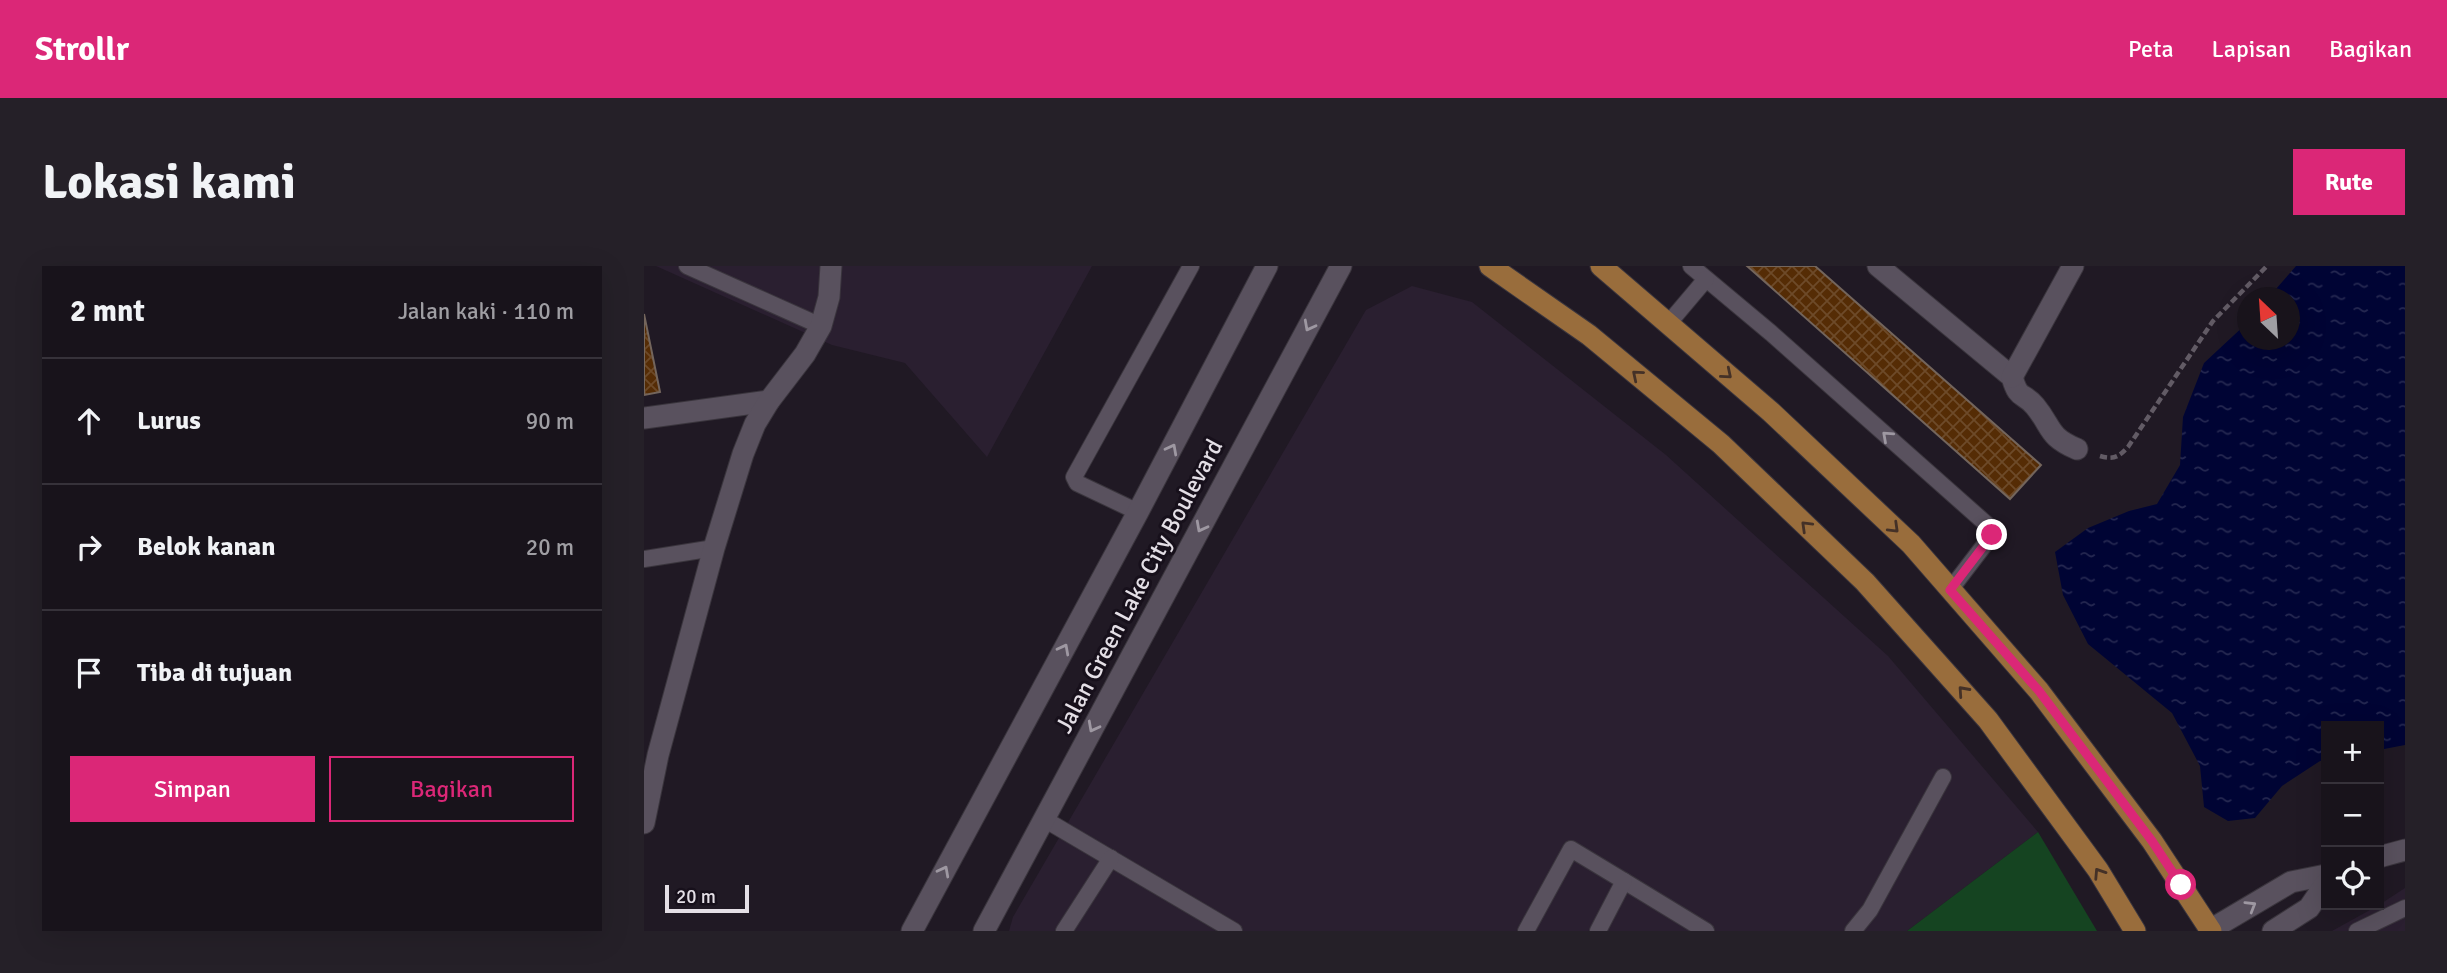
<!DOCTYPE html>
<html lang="id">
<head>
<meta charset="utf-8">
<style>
  body { margin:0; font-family:Signika,sans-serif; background:#252028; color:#f1f3f6 }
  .controls { position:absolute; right:21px; bottom:21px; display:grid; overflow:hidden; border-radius:0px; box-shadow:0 7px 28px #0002 }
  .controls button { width:63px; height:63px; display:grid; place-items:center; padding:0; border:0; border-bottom:2px solid #36323a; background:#18131b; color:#f1f3f6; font:35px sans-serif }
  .compass { position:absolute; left:1593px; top:21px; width:63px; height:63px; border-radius:50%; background:#18131b; box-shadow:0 7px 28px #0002; rotate:335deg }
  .scale { position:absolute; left:21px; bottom:18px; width:84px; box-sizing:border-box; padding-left:7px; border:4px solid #e4dfe6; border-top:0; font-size:19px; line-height:24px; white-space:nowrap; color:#e4dfe6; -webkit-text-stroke:5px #17101b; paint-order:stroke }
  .stop { position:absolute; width:21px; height:21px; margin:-16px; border:5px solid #db2777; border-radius:50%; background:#fff }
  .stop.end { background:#db2777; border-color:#fff; box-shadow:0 2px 7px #0008 }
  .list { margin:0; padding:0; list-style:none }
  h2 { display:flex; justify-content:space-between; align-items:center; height:91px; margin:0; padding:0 28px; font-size:30px }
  h2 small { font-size:23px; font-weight:400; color:#9f9ea3 }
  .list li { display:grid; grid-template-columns:46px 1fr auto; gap:21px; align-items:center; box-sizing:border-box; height:126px; padding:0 28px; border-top:2px solid #36323a }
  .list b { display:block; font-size:26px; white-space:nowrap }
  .list em { font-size:23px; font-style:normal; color:#9f9ea3 }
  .actions { display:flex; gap:14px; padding:21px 28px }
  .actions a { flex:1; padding:16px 0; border:2px solid #db2777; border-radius:0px; text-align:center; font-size:24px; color:#db2777 }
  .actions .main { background:#db2777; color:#fff }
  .icon { flex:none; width:38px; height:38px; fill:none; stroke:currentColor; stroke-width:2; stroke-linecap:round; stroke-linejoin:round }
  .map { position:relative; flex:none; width:1761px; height:665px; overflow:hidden; border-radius:0px }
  header { display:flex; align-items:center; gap:42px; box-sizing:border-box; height:98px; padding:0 35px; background:#db2777; color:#fff }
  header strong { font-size:33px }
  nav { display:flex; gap:38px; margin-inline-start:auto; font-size:24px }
  .intro { display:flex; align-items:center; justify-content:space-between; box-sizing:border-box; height:168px; padding:0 42px }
  h1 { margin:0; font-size:49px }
  .button { padding:18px 32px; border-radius:0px; background:#db2777; color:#fff; font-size:24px; font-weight:700 }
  main { display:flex; gap:42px; padding:0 42px }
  aside { flex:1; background:#18131b; border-radius:0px; box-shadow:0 7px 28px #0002 }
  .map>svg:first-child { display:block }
  .built { fill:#2a1f30 }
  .green { fill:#154421 }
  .water { fill:url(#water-ripples) }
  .building { fill:url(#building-cross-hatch); stroke:#73655c; stroke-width:2 }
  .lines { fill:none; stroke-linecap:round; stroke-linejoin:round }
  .lane-casing { stroke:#3a353d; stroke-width:18 }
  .street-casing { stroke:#3a353d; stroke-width:23 }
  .secondary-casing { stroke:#3a353d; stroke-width:23 }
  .primary-casing { stroke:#3a353d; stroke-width:23 }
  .path { stroke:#625b65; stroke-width:4.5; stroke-dasharray:7 3.5; stroke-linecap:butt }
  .lane { stroke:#59515e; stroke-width:16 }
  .street { stroke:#59515e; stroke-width:21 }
  .secondary { stroke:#59515e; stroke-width:21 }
  .primary { stroke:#996d3c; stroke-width:21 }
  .oneway { stroke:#9e98a2 }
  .oneway2 { stroke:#443127 }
  .route { stroke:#db2777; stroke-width:9 }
  .labels { text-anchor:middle; stroke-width:6; stroke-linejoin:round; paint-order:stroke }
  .street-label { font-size:24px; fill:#e4dfe6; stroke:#17101b }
</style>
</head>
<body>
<header>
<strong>Strollr</strong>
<nav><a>Peta</a><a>Lapisan</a><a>Bagikan</a></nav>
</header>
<div class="intro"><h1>Lokasi kami</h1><a class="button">Rute</a></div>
<main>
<aside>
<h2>2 mnt<small>Jalan kaki · 110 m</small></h2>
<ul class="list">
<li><svg class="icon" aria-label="ahead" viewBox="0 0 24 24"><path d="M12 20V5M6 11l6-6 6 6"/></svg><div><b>Lurus</b></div><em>90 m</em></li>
<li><svg class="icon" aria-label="right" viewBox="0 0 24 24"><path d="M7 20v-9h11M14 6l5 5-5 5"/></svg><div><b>Belok kanan</b></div><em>20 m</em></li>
<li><svg class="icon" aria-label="arrive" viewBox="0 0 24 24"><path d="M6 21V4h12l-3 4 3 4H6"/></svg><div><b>Tiba di tujuan</b></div></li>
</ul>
<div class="actions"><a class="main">Simpan</a><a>Bagikan</a></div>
</aside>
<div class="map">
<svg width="1761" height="665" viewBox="0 0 1761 665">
  <defs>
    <pattern id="water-ripples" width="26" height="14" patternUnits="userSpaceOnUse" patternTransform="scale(1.75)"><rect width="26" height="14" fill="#000434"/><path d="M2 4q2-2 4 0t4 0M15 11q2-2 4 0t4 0" fill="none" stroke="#252851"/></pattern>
    <pattern id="building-cross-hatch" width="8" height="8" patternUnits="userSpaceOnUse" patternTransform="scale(1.75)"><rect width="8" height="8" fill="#552c05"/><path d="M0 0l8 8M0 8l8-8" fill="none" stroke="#6d4a29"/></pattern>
  </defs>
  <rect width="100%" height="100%" fill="#201924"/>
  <g class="built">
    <path d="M12,0h436l-105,191 -82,-94 -73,-18z"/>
    <path d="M768,20l60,16 194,153 222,201 150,176 -131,99h-898l4,-14 353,-607z"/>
    <path d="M1761,622v43h-73l47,-26z"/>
  </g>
  <path class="green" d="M1394,566l59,99h-190z"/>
  <path class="water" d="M1652,0h109v479l-26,5v-24h-53v34l-6,1 -38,25 -27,32 -27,3 -24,-14 -4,-41 -28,-53 -84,-69 -25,-49 -8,-43 33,-24 41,-17 28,-7 23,-39 3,-48 21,-54 43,-40 1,17h42v-42l-21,-1z"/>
  <g class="building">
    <path d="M1103,0h68l226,199 -31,34z"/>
    <path d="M0,48l16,78 -16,3z"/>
  </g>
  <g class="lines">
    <g class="lane-casing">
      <g id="lane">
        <path d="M43,0l134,60"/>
        <path d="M1047,0l80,67 221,196v6l-42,55"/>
        <path d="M1024,58l38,-45"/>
        <path d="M494,246l-61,-29 -3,-6 117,-211"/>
        <path d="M0,293l70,-11"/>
        <path d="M400,553l190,112"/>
        <path d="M980,615l82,50"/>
        <path d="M420,665l47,-73"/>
        <path d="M882,665l45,-82 53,32 -26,50"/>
        <path d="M1209,665l17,-21 73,-133"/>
        <path d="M1713,665l48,-23"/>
      </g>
    </g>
    <g class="street-casing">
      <g id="street">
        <path d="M1234,0l134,111c7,24 10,14 23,29 18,22 12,30 42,43"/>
        <path d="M1368,111l61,-111"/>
        <path d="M0,152l125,-17"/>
        <path d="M0,557l14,-68 56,-207 29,-94 12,-30 14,-23 36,-47 16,-28 8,-29 2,-31"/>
        <path d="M1735,591l26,-7"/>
        <path d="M1566,664l81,-48 35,-7"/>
        <path d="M1629,665l36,-23 17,-25"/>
      </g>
    </g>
    <g class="secondary-casing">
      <g id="secondary">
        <path d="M268,665l226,-419 129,-246"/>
        <path d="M340,665l357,-665"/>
      </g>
    </g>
    <g class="primary-casing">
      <g id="primary">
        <path d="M846,0l99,69 132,109 144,138 123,138 110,150 37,61"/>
        <path d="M957,0l170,146 140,132 128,147 113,150 59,90"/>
      </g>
    </g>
    <path class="path" d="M1456,190c13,4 19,1 28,-9l85,-126 54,-55"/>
    <use href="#lane" class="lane"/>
    <use href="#street" class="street"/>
    <use href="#secondary" class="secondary"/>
    <use href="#primary" class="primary"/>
  </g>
  <defs><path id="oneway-chevron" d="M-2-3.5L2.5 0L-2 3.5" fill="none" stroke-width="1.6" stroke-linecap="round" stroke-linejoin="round" transform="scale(1.75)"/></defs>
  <g class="oneway">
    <use href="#oneway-chevron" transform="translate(665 60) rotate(118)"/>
    <use href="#oneway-chevron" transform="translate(1243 170) rotate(-138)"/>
    <use href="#oneway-chevron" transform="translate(528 183) rotate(-62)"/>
    <use href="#oneway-chevron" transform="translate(557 261) rotate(118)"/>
    <use href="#oneway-chevron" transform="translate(420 383) rotate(-62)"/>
    <use href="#oneway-chevron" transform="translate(449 461) rotate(118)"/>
    <use href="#oneway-chevron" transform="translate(300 605) rotate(-62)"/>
    <use href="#oneway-chevron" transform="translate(1607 640) rotate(-31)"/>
  </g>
  <g class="oneway2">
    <use href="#oneway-chevron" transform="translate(1083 108) rotate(40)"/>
    <use href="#oneway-chevron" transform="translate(993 109) rotate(-140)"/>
    <use href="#oneway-chevron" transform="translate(1162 260) rotate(-136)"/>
    <use href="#oneway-chevron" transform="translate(1250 262) rotate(44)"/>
    <use href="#oneway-chevron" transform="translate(1319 425) rotate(-132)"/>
    <use href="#oneway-chevron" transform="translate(1455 607) rotate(-123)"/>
  </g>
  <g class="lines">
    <path class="route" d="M1348,269l-42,55 89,101 113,150 29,44"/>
  </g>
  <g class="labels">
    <g class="street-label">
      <text transform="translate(495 320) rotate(-62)" y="8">Jalan Green Lake City Boulevard</text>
    </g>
  </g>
</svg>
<div class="controls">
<button>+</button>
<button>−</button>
<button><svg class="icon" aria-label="locate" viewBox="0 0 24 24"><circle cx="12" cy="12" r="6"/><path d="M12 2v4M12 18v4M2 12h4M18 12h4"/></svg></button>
</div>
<svg class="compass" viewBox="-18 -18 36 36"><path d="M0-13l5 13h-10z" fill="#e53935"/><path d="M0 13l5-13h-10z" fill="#9f9ea3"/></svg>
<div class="scale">20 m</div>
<div class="stop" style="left:1537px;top:619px"></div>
<div class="stop end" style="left:1348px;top:269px"></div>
</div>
</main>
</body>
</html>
